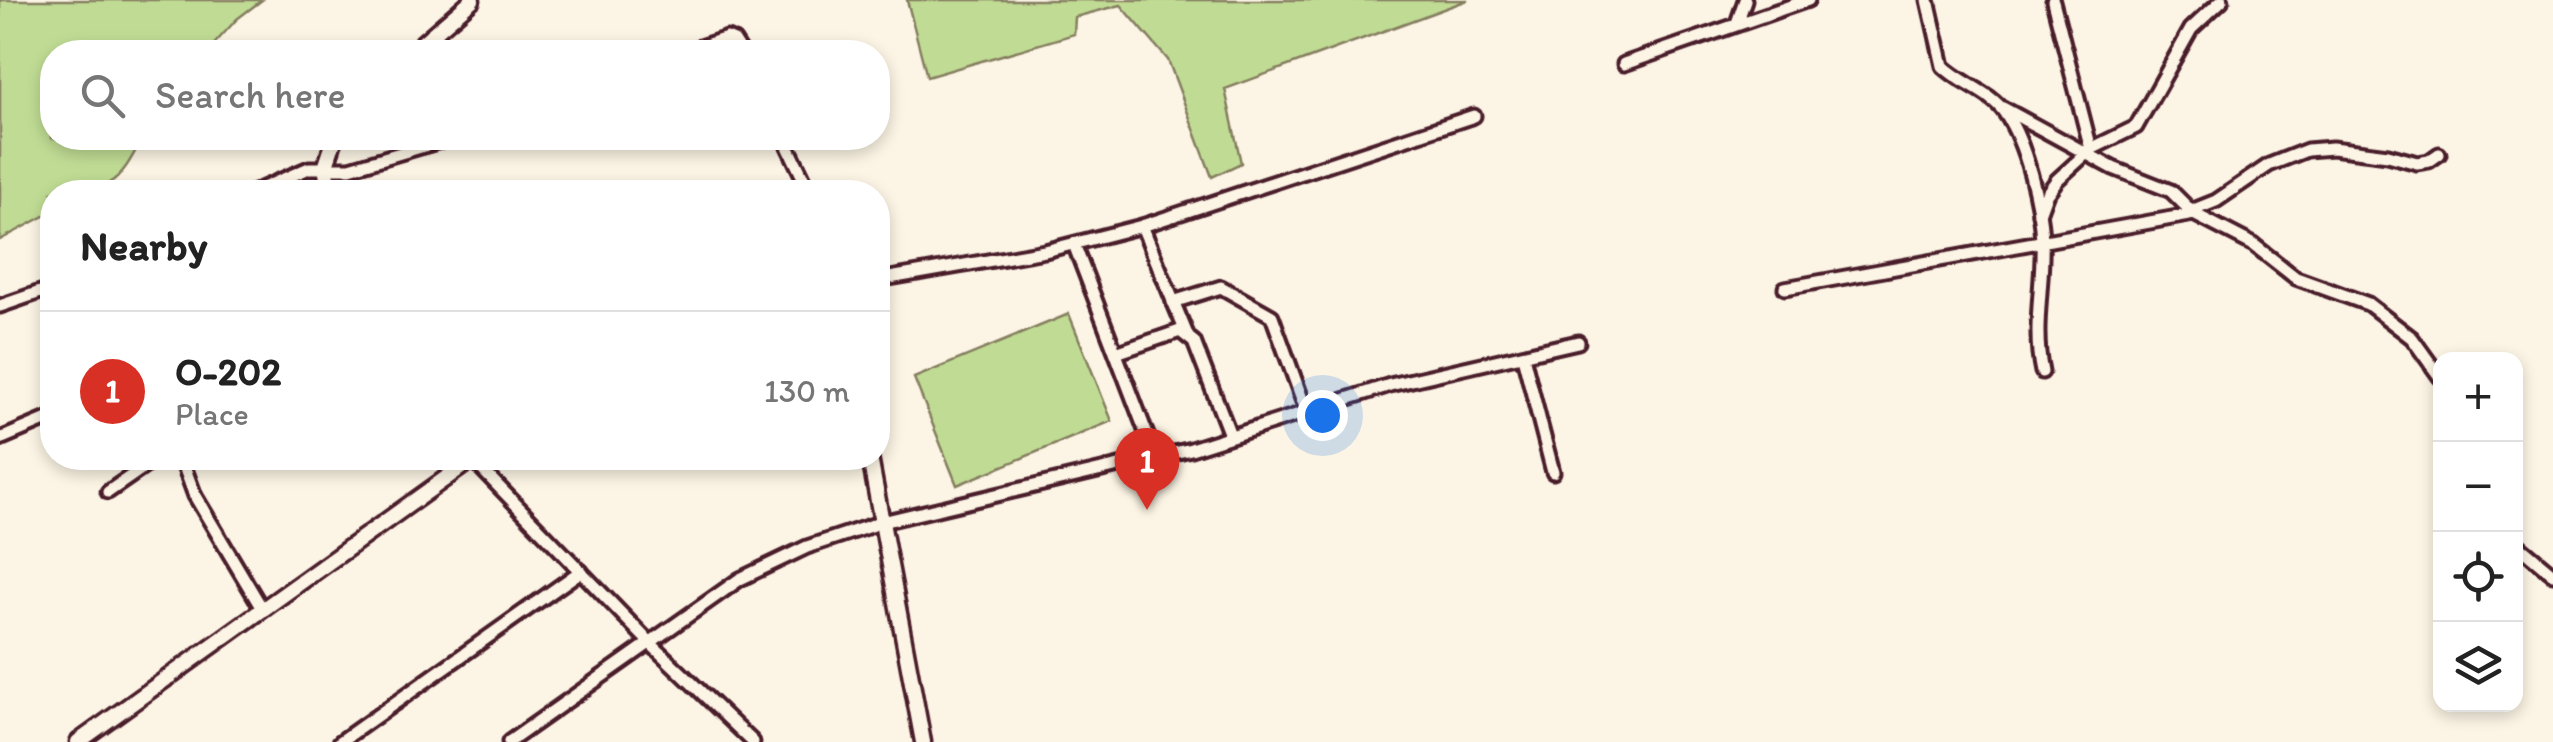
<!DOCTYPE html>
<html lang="en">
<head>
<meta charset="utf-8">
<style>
  body { margin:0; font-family:Itim,sans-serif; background:#f2f2f2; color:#222 }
  .controls { position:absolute; right:30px; bottom:30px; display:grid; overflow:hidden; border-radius:20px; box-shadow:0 5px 15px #0003 }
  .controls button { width:90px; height:90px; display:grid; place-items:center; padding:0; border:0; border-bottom:2px solid #e0e0e0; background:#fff; color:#222; font:50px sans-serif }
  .you { position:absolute; left:1322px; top:415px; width:35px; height:35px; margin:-25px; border:8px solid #fff; border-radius:50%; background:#1a73e8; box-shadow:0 0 0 15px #1a73e833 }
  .badge { display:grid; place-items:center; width:65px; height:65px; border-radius:50%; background:#d93025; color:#fff; font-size:32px; font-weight:700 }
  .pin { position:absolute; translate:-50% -82px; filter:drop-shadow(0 2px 5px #0008) }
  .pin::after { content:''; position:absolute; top:52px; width:35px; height:30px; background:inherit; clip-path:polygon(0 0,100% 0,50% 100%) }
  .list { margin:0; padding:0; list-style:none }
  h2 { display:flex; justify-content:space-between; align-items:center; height:130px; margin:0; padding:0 40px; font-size:42px }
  h2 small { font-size:32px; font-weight:400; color:#767676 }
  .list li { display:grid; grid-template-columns:65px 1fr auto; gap:30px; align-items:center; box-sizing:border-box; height:160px; padding:0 40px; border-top:2px solid #e0e0e0 }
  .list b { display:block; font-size:38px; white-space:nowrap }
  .list p { margin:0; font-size:32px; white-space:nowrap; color:#767676 }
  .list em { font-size:32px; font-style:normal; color:#767676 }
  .icon { flex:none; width:55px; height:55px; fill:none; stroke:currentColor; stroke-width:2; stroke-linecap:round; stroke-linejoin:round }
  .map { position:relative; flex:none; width:2553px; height:742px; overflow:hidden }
  .search { position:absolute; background:#fff; box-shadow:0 5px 15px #0003; left:40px; top:40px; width:850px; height:110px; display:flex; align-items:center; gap:25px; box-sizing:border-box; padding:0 35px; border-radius:40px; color:#767676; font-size:38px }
  .panel { position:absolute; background:#fff; box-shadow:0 5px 15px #0003; left:40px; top:180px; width:850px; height:290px; border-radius:40px }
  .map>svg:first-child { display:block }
  .green { fill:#c0dc94; stroke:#857e60; stroke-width:2.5 }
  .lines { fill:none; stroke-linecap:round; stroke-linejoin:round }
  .minor-casing { stroke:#4a1f2b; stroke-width:19 }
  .major-casing { stroke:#4a1f2b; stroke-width:21 }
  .minor { stroke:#fcf5e5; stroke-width:11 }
  .major { stroke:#fcf5e5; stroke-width:14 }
</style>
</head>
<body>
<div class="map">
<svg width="2553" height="742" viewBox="0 0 2553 742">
  <rect width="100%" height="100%" fill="#fcf5e5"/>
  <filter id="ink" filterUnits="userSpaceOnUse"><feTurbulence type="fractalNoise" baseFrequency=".01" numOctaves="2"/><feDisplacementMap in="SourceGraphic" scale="20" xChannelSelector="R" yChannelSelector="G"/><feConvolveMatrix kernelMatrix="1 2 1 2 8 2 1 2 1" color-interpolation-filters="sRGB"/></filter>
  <g filter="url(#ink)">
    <g class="green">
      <path d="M0,0h262l-25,19 -30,33h-155v86h90c-23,48 -35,54 -90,54v20l-52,28z"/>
      <path d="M907,0h561l-243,89 16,74 -29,14 -44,-117 -47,-55 -46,12 -1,17 -147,43z"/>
      <path d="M1069,314l43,107 -155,64 -43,-107z"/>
    </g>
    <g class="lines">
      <g class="minor-casing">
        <g id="minor">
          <path d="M1928,0l15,66c18,18 48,26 62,47 21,30 35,90 37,126 2,45 -10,88 0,133"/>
          <path d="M2053,1l38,148"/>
          <path d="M1737,23l8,-23"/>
          <path d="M684,52l43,-14 7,3 7,11"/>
          <path d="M1624,64l184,-64"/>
          <path d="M2003,108l110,60 58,23 23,23 60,31 42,33 72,26 44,34 28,39"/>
          <path d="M784,138l26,54"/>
          <path d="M254,192l55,-24h41l101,-30"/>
          <path d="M2191,211l25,-10 53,-36 38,-15 25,-2 56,7 29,8 12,-2 10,-7"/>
          <path d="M2039,214l7,-19 11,-15 34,-31 45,-22 55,-98 31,-29"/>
          <path d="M1142,226l46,111"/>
          <path d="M1074,244l81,212"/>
          <path d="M878,280l167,-29 97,-25 332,-110"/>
          <path d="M1785,288l409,-74"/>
          <path d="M1173,302l48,-15 51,29 34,94"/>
          <path d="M0,306l52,-18"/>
          <path d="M1116,353l64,-22 14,11 36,93"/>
          <path d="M1523,356l30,116"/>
          <path d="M0,439l52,-22"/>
          <path d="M181,458l14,38 66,111"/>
          <path d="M472,459l177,183 104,100"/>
          <path d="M108,492l49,-34"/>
          <path d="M2516,543l37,31"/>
          <path d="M340,742l241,-171"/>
          <path d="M509,742l231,-163 67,-32 75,-25 309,-73 199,-64 188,-43"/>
        </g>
      </g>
      <g class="major-casing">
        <g id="major">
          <path d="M412,52l60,-52"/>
          <path d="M330,192l-5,-24 10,-30"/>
          <path d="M870,458l53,284"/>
          <path d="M78,742l396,-284"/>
        </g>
      </g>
      <use href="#minor" class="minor"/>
      <use href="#major" class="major"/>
    </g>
  </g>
</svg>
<div class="controls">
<button>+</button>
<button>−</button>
<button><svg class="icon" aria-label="locate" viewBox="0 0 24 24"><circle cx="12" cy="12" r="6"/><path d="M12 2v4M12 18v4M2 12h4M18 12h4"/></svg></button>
<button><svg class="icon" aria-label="layers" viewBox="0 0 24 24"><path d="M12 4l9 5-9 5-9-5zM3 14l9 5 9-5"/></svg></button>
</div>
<div class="you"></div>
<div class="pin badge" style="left:1147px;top:510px">1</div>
<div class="search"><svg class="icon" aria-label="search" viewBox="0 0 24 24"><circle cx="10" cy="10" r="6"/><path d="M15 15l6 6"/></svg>Search here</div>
<section class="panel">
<h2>Nearby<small></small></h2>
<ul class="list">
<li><span class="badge">1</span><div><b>O-202</b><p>Place</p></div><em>130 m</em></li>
</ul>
</section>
</div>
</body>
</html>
